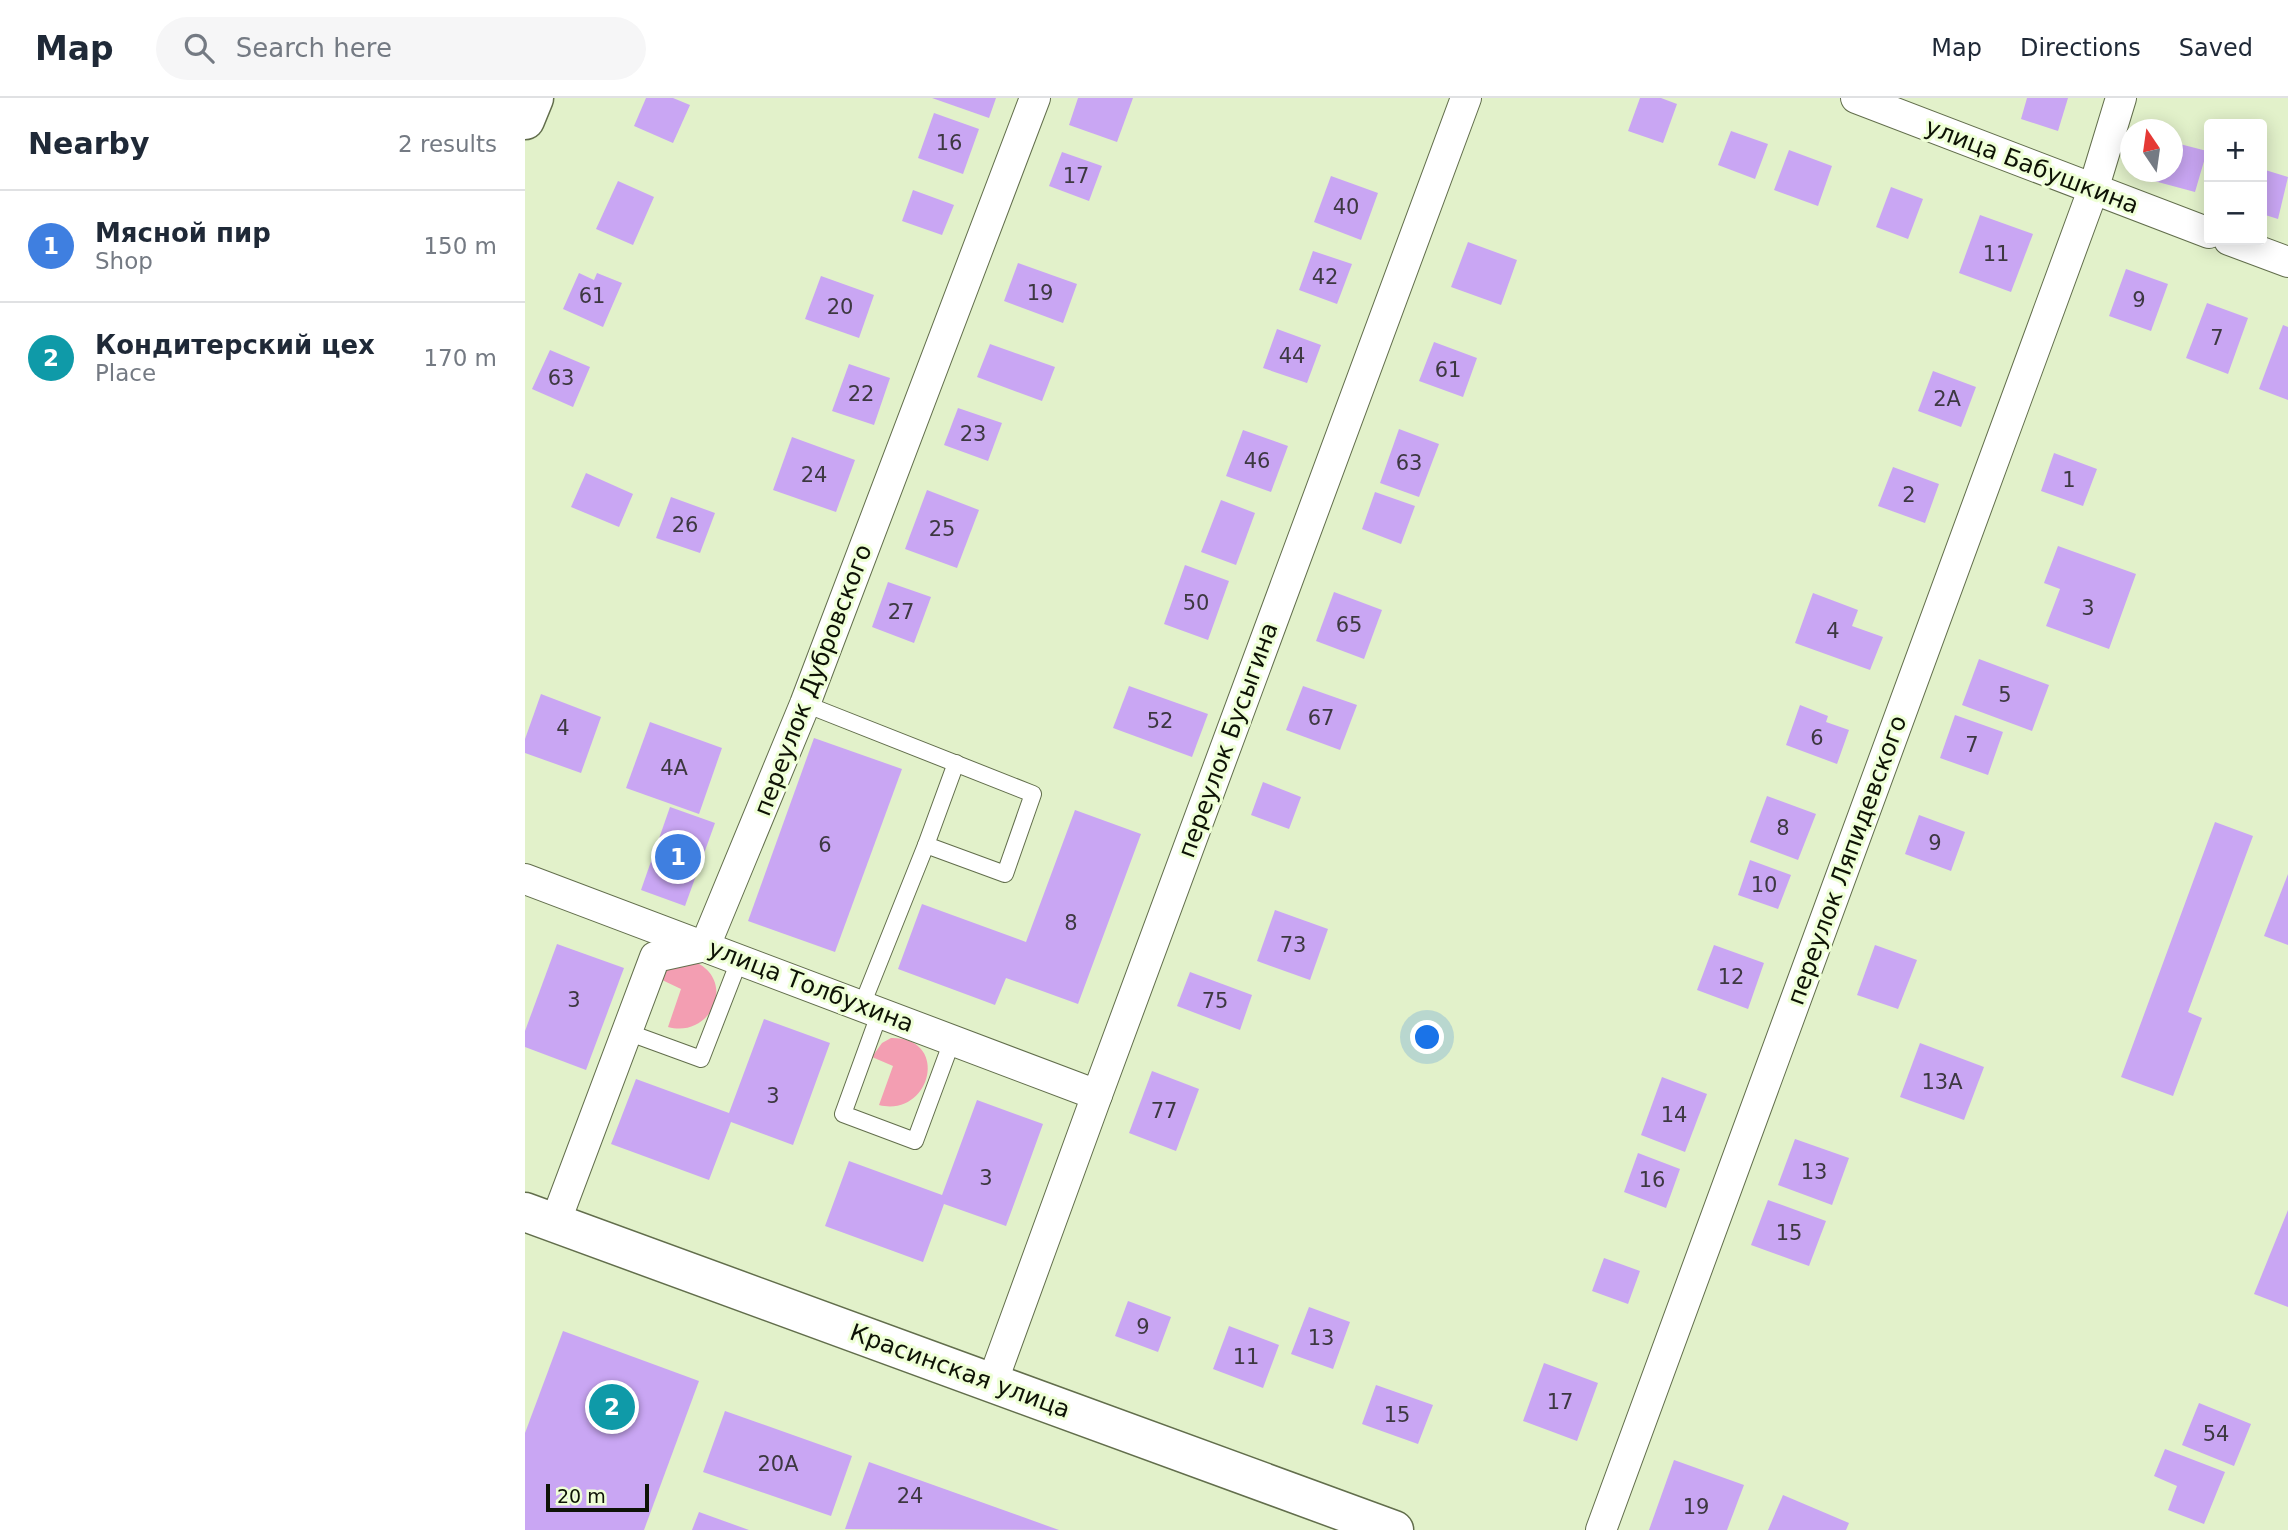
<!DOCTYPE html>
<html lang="en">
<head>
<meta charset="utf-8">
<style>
  body { margin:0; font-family:"DejaVu Sans",sans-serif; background:#f6f6f7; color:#1f2937 }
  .controls { position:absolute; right:21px; top:21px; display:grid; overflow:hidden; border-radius:7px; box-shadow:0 4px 18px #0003 }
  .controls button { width:63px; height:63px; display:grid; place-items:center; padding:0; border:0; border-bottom:2px solid #e0e1e3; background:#fff; color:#1f2937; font:35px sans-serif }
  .compass { position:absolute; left:1595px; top:21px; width:63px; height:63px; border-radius:50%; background:#fff; box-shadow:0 4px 18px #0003; rotate:347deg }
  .scale { position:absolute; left:21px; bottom:18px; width:103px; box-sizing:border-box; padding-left:7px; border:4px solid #0e1306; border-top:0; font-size:19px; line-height:24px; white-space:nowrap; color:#0e1306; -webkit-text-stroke:5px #efffd7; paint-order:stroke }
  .you { position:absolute; left:903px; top:940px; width:24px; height:24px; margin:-18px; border:5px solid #fff; border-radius:50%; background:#1a73e8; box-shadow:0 0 0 10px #1a73e833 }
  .badge { display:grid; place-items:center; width:46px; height:46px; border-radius:50%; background:#7c3aed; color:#fff; font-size:23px; font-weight:700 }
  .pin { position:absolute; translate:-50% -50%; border:4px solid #fff; box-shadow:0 2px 7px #0006 }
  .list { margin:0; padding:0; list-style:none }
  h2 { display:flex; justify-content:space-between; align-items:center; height:91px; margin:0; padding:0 28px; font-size:30px }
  h2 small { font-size:23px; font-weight:400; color:#747a83 }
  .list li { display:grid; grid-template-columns:46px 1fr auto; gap:21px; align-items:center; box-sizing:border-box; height:112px; padding:0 28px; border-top:2px solid #e0e1e3 }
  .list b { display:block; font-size:26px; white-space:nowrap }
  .list p { margin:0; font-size:23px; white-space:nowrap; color:#747a83 }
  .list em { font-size:23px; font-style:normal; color:#747a83 }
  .icon { flex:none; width:38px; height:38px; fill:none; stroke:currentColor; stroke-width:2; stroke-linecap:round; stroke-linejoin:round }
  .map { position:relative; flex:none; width:1763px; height:1432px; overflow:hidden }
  header { display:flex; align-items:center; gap:42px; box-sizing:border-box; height:98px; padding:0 35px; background:#fff; border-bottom:2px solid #e0e1e3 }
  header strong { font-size:33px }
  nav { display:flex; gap:38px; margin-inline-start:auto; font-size:24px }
  .search { width:490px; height:63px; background:#f6f6f7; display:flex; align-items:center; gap:18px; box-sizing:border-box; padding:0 24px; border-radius:38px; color:#747a83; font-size:26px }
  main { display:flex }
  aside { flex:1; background:#fff }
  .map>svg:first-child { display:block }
  .green { fill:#f39eb2 }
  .building { fill:#c9a6f3 }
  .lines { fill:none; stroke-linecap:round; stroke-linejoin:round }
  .lane-casing { stroke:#626e4c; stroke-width:18 }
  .street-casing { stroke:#626e4c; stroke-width:32 }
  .secondary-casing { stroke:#626e4c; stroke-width:41 }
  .lane { stroke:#fff; stroke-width:16 }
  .street { stroke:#fff; stroke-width:30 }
  .secondary { stroke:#fff; stroke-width:38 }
  .labels { text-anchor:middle; stroke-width:6; stroke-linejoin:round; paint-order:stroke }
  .number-label { font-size:21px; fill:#3d3841 }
  .street-label { font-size:24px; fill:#0e1306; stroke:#efffd7 }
</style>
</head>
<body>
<header>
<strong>Map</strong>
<div class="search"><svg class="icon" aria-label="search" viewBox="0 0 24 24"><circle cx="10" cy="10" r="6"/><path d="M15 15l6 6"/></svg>Search here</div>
<nav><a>Map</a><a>Directions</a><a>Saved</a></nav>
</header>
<main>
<aside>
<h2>Nearby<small>2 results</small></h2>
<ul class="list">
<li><span class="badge" style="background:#3f7fe0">1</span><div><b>Мясной пир</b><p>Shop</p></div><em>150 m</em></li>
<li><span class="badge" style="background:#0f9aa8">2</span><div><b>Кондитерский цех</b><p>Place</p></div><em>170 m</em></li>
</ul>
</aside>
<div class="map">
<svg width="1763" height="1432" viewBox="0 0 1763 1432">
  <rect width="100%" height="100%" fill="#e2f1ca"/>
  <g class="green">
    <path d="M166,862c48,18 21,79 -23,67l13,-38 -21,-10 10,-13z"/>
    <path d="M366,940c60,-1 40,80 -12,67l14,-39 -21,-9 10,-14z"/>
  </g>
  <g class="building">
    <path d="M121,0h27l17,7 -17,38 -39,-17z"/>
    <path d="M407,0h64l-7,20z"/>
    <path d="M553,0h55l-16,44 -48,-17z"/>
    <path d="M1115,0h21l16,6 -14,39 -35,-12z"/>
    <path d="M1502,0h41l-10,33 -37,-12z"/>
    <path d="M409,15l45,16 -16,45 -45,-16z"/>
    <path d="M1206,33l37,13 -13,35 -37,-14z"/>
    <path d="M1647,44l35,9 -12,41 -52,-14 2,-6h27z"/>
    <path d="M1264,52l43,16 -14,40 -44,-16z"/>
    <path d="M537,54l40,14 -13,35 -40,-15z"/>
    <path d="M1737,71l26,8 -10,42 -16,-5z"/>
    <path d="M806,78l47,17 -17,47 -47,-18z"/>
    <path d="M93,83l36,16 -21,48 -37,-16z"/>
    <path d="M1366,89l32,12 -15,40 -32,-12z"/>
    <path d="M388,92l41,15 -12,30 -40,-14z"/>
    <path d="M1455,117l53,19 -22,58 -52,-19z"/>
    <path d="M943,144l49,18 -16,45 -50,-18z"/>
    <path d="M788,153l39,13 -15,40 -38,-14z"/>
    <path d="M493,165l59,21 -14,39 -59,-22z"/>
    <path d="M1601,171l42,15 -17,47 -42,-15z"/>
    <path d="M54,175l15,7 3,-7 25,10 -19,44 -40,-18z"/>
    <path d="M296,178l53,19 -15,43 -54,-19z"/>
    <path d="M1682,205l41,15 -20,56 -42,-16z"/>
    <path d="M1758,227l5,2v73l-29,-11z"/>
    <path d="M752,231l44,16 -14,38 -44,-15z"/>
    <path d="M909,244l43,16 -14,39 -44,-16z"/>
    <path d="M465,246l65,23 -13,34 -65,-24z"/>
    <path d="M25,252l40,17 -17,40 -41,-18z"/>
    <path d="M324,266l41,14 -16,47 -42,-14z"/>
    <path d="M1408,273l43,16 -15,40 -43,-16z"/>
    <path d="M433,310l44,15 -14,38 -44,-16z"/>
    <path d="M874,331l40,15 -20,53 -39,-14z"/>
    <path d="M718,332l45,16 -17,46 -45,-16z"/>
    <path d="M267,339l63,23 -19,52 -63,-22z"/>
    <path d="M1529,355l43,16 -14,37 -42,-15z"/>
    <path d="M1368,369l46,17 -14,39 -47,-17z"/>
    <path d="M61,375l47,21 -14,33 -48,-20z"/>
    <path d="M402,392l52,20 -22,58 -52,-19z"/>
    <path d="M850,394l40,14 -14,38 -39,-15z"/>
    <path d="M146,399l44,16 -15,40 -44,-15z"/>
    <path d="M696,402l34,13 -19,52 -35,-13z"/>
    <path d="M1533,448l78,28 -27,75 -63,-23 14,-37 -16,-6z"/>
    <path d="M660,467l44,16 -21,59 -44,-16z"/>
    <path d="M363,484l43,15 -17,46 -42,-16z"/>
    <path d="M809,494l48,18 -18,49 -48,-18z"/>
    <path d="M1288,495l45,17 -6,16 31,11 -13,33 -75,-27z"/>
    <path d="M1454,561l70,26 -17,46 -70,-26z"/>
    <path d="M604,588l79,28 -16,43 -79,-29z"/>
    <path d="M778,588l54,19 -17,45 -54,-20z"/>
    <path d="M16,596l60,23 -20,56 -56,-20v-14z"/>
    <path d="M1275,607l28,11 -2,6 23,8 -12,34 -51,-19z"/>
    <path d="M1430,617l48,17 -15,43 -48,-17z"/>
    <path d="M125,624l72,26 -23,66 -73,-26z"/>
    <path d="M289,640l88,31 -67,183 -87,-31z"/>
    <path d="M738,684l38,15 -12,32 -38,-14z"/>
    <path d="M1242,698l49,18 -18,46 -48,-18z"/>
    <path d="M145,709l45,16 -30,83 -44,-16z"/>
    <path d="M550,712l66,24 -63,170 -72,-26 -11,27 -97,-36 24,-65 104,38z"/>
    <path d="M1394,717l46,17 -14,39 -46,-17z"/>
    <path d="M1690,724l38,14 -65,176 14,6 -29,78 -52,-19z"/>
    <path d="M1225,762l41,15 -13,34 -40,-14z"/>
    <path d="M1763,776v71l-24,-9z"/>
    <path d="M750,812l53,19 -18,51 -53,-19z"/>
    <path d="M32,846l67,24 -38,102 -61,-23v-16z"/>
    <path d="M1189,847l50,18 -16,46 -51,-19z"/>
    <path d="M1350,847l42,15 -19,49 -41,-14z"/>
    <path d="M665,874l62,23 -12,35 -63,-24z"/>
    <path d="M239,921l66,24 -37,102 -62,-23 -22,58 -98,-36 25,-65 93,34z"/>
    <path d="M1395,945l64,24 -20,53 -64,-23z"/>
    <path d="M627,973l47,18 -23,62 -47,-18z"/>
    <path d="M1137,979l45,17 -22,58 -44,-17z"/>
    <path d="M452,1002l66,24 -37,102 -62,-22 -21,58 -98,-36 24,-65 93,34z"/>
    <path d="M1270,1041l54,19 -17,47 -54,-20z"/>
    <path d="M1113,1055l42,16 -14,39 -42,-16z"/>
    <path d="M1243,1102l58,21 -17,45 -58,-21z"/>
    <path d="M1763,1112v97l-34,-13z"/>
    <path d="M1079,1160l36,13 -12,33 -36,-13z"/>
    <path d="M603,1203l43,16 -13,35 -43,-16z"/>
    <path d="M784,1209l41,15 -17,47 -42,-15z"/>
    <path d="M704,1228l50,19 -16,43 -50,-19z"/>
    <path d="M38,1233l136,50 -55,149h-119v-97z"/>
    <path d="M1019,1265l54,20 -21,58 -54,-20z"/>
    <path d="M851,1287l57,20 -15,39 -56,-20z"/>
    <path d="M1674,1305l52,21 -17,42 -52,-21z"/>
    <path d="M200,1313l127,45 -21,60 -128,-44z"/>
    <path d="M1640,1351l60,23 -21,52 -36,-14 9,-24 -23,-10z"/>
    <path d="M1149,1362l70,25 -17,45h-78z"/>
    <path d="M344,1364l190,68 -214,-1z"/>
    <path d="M1258,1397l66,28 -3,7h-78z"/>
    <path d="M174,1414l50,18h-57z"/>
  </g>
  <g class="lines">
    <g class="lane-casing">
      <g id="lane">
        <path d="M280,606l228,90 -28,80 -79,-29 -64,160"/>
        <path d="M401,747l30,-82"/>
        <path d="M355,914l-37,102 72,27 37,-100"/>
        <path d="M102,934l74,27 38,-98"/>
      </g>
    </g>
    <g class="street-casing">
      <g id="street">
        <path d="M1331,0l353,135"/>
        <path d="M1704,142l59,22"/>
        <path d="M0,781l572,216"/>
        <path d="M30,1125l100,-266 50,-11 100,-242 230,-606"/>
        <path d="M467,1285l105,-288 369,-997"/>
        <path d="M1076,1432l492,-1340 28,-92"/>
      </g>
    </g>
    <g class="secondary-casing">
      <g id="secondary">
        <path d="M0,22l9,-22"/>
        <path d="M0,1114l869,318"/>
      </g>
    </g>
    <use href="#lane" class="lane"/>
    <use href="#street" class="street"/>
    <use href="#secondary" class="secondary"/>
  </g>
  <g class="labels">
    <g class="number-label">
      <text x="424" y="52">16</text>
      <text x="551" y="85">17</text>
      <text x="821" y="116">40</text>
      <text x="1471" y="163">11</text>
      <text x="800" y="186">42</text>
      <text x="515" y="202">19</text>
      <text x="67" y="205">61</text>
      <text x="1614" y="209">9</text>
      <text x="315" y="216">20</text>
      <text x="1692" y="247">7</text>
      <text x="767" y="265">44</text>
      <text x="923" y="279">61</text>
      <text x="36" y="287">63</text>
      <text x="336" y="303">22</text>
      <text x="1422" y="308">2А</text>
      <text x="448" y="343">23</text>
      <text x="732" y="370">46</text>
      <text x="884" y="372">63</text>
      <text x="289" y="384">24</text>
      <text x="1544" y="389">1</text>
      <text x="1384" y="404">2</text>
      <text x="160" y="434">26</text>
      <text x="417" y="438">25</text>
      <text x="671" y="512">50</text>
      <text x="1563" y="517">3</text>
      <text x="376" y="521">27</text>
      <text x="824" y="534">65</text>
      <text x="1308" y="540">4</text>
      <text x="1480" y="604">5</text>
      <text x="796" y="627">67</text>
      <text x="635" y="630">52</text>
      <text x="38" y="637">4</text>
      <text x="1292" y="647">6</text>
      <text x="1447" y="654">7</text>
      <text x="149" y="677">4А</text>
      <text x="1258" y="737">8</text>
      <text x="1410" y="752">9</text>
      <text x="300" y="754">6</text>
      <text x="1239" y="794">10</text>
      <text x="546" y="832">8</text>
      <text x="768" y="854">73</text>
      <text x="1206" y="886">12</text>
      <text x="49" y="909">3</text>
      <text x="690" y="910">75</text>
      <text x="1417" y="991">13А</text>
      <text x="248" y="1005">3</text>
      <text x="639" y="1020">77</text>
      <text x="1149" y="1024">14</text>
      <text x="1289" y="1081">13</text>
      <text x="461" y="1087">3</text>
      <text x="1127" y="1089">16</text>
      <text x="1264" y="1142">15</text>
      <text x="618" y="1236">9</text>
      <text x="796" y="1247">13</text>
      <text x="721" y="1266">11</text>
      <text x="1035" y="1311">17</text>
      <text x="872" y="1324">15</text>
      <text x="1691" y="1343">54</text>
      <text x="253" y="1373">20А</text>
      <text x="385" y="1405">24</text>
      <text x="1171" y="1416">19</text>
    </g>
    <g class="street-label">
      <text transform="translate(1507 68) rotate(21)" y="8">улица Бабушкина</text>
      <text transform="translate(288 582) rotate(-69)" y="8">переулок Дубровского</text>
      <text transform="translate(703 642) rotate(-70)" y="8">переулок Бусыгина</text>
      <text transform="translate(1322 762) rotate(-70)" y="8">переулок Ляпидевского</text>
      <text transform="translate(286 888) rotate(21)" y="8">улица Толбухина</text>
      <text transform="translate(435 1273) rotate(20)" y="8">Красинская улица</text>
    </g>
  </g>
</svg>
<div class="controls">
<button>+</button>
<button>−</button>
</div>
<svg class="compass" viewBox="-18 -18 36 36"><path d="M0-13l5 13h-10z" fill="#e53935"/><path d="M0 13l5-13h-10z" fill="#747a83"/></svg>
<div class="scale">20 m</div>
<div class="you"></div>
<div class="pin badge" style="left:153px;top:759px;background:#3f7fe0">1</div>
<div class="pin badge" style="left:87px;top:1309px;background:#0f9aa8">2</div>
</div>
</main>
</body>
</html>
